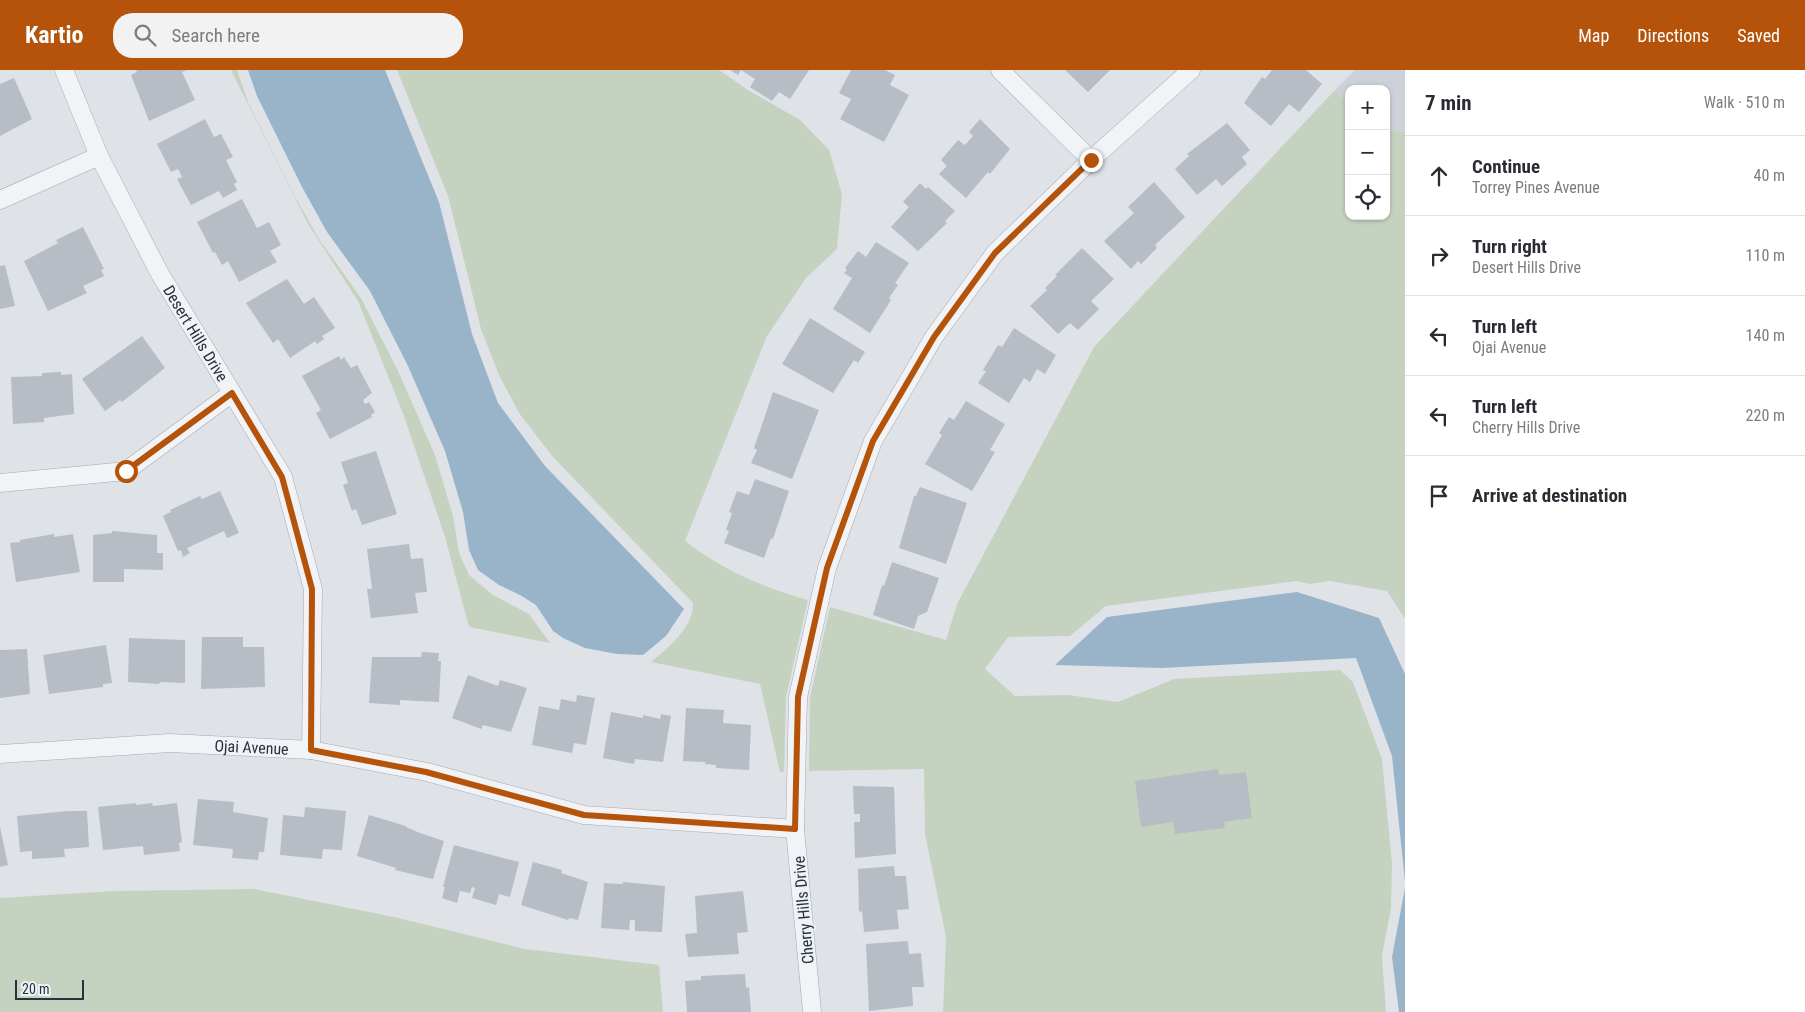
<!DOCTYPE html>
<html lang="en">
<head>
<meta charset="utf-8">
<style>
  body { margin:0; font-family:"Roboto Condensed",sans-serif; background:#f2f2f3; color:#2b2b33 }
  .controls { position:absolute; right:15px; top:15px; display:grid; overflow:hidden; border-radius:10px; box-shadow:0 1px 4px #0004 }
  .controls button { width:45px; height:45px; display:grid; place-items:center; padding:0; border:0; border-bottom:1px solid #e1e1e2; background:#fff; color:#2b2b33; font:25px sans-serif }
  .scale { position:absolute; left:15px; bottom:12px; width:69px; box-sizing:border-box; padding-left:5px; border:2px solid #27323f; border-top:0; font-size:14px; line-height:18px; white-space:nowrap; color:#27323f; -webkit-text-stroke:4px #eef2f6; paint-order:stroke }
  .stop { position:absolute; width:15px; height:15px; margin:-11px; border:4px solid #b45309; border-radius:50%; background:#fff }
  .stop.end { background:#b45309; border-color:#fff; box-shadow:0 1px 5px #0008 }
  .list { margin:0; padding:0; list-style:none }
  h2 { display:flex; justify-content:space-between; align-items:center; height:65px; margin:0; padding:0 20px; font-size:21px }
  h2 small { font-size:16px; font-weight:400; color:#7c7c81 }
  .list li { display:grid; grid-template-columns:32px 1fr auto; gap:15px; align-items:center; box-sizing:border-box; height:80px; padding:0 20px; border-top:1px solid #e1e1e2 }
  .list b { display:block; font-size:19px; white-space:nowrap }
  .list p { margin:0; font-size:16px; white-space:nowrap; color:#7c7c81 }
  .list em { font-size:16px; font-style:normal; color:#7c7c81 }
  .icon { flex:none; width:28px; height:28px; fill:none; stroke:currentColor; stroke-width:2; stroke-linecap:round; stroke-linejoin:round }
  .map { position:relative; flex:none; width:1405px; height:942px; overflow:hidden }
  header { display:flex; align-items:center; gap:30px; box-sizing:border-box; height:70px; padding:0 25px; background:#b45309; color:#fff }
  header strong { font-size:24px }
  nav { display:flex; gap:28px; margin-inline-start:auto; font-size:18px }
  .search { width:350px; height:45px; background:#f2f2f3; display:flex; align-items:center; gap:12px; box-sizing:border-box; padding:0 18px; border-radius:20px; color:#7c7c81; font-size:19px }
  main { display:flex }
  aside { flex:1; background:#fff }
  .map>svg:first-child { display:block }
  .built { fill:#cdd2da }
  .green { fill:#c6d2c0 }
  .water { fill:#99b3c9 }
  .building { fill:#b6bdc5 }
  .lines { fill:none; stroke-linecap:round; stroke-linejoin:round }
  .minor-casing { stroke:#a4aab2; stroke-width:19 }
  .minor { stroke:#f1f3f6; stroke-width:18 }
  .route { stroke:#b45309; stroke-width:6 }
  .labels { text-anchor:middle; stroke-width:4; stroke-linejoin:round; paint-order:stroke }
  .street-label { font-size:16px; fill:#27323f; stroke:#eef2f6 }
</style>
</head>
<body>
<header>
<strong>Kartio</strong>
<div class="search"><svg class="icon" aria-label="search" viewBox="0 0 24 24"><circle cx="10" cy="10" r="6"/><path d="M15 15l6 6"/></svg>Search here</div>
<nav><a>Map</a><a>Directions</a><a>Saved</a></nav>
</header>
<main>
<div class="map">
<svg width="1405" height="942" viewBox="0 0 1405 942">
  <rect width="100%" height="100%" fill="#dfe3e8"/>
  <path class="built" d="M1355,0h50v62l-19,-2v-41h-37v15l-15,-13z"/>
  <g class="green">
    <path d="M231,0h6l11,32 45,91 26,46 42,59 37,73 37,84 18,61 6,37 10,22 24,20 36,19 21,29 -81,-16 -24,-90 -41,-121 -46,-115 -50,-77z"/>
    <path d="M397,0h322l29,20 52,30 29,30 13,44 -5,55 -31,29 -39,58 -82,205c40,30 74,45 123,59l-22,97 -2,75h-4l-20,-88 -109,-22c17,-14 43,-35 42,-59l-140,-146 -34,-44 -20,-38 -18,-46 -33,-133z"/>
    <path d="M1334,21l15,13v112h37v-86l19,2v487l-18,-28 -57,-10 -20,3 -13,-3 -191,25 -36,30 -62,1 -23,32 30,27 53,-1 50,7 56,-23 166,-9 13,12 29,77 10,104 -1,45 -9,48 4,56h-443l3,-75 -21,-103 -1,-65 -115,2 1,-73 20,-91 116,33 11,-36 137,-257z"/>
    <path d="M254,819l140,28 131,32 134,16 4,47h-663v-114l114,-7z"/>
  </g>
  <g class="water">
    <path d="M248,0h137l54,132 33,132 26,69 47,63 139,143 -18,27 -23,19 -26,-1 -32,-6 -22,-10 -10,-7 -17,-26 -16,-10 -21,-10 -21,-15 -9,-20 -6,-38 -18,-61 -37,-85 -38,-75 -43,-59 -25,-45 -45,-91z"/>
    <path d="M1297,522l82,26 26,56v208l-13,-126 -36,-98 -194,10 -107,-3 52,-48z"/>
    <path d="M1405,818v124h-6l-7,-55z"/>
  </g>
  <g class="building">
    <path d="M136,0h51l-5,2 13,28 -46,21 -18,-46 6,-3z"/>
    <path d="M730,0h79l-19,29 -11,-7 -7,9 -22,-14 5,-8 -14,-9 -3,5z"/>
    <path d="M851,0h34l10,5 -5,10 19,10 -25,47 -44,-23 11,-20 -12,-6z"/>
    <path d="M1065,0h45l-22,22z"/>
    <path d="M1272,0h34l16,14 -23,28 -10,-8 -18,22 -27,-23 18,-26 3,2z"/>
    <path d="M14,8l18,41 -32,17v-52z"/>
    <path d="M205,49l9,18 7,-3 12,23 -7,3 11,22 -3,2 3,6 -14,8 -4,-7 -28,14 -14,-26 5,-2 -4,-8 -7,3 -14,-28z"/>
    <path d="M980,49l30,30 -20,25 -2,-2 -22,26 -27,-24 8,-8 -6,-6 17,-20 7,5 8,-9 -4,-4z"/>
    <path d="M1227,53l23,27 -8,7 5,7 -25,22 -6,-7 -19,16 -22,-26 14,-13 -2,-2z"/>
    <path d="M1154,112l31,35 -30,28 2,3 -16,16 -3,-3 -7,8 -27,-28 30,-28 -6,-6z"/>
    <path d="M920,113l6,6 2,-2 27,24 -10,10 2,2 -29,28 -27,-24 18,-20 -6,-5z"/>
    <path d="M242,129l15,29 12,-6 12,23 -11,6 7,11 -38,20 -11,-21 -6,4 -7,-13 -2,1 -16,-31z"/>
    <path d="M83,157l21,42 -3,1 3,6 -21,10 4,7 -39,18 -24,-50 34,-18 -2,-3z"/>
    <path d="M876,172l33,21 -14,20 3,2 -9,13 2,2 -21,33 -37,-24 19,-31 -8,-5 3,-3 -2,-2 13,-17 8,6z"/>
    <path d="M1082,178l32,31 -23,22 8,8 -21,21 -8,-7 -12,11 -28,-28 17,-16 -2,-2 12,-12 -2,-1z"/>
    <path d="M5,195l10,41 -15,3v-43z"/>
    <path d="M287,209l17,25 10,-7 21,31 -13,8 2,3 -7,5 -2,-3 -25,17 -12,-19 -5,4 -27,-40z"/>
    <path d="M810,248l55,34 -7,11 -4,-3 -21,33 -51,-29z"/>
    <path d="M1014,258l42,27 -11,19 -8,-5 -7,13 -6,-4 -15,25 -31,-20 8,-12 -3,-1 15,-25 4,2z"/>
    <path d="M142,266l23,32 -43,34 -2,-2 -15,11 -23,-32z"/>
    <path d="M339,286l2,4 3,-3 7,11 6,-3 15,28 -9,7 2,4 4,-2 6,10 -4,3 1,2 -42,22 -14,-26 5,-3 -19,-34z"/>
    <path d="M61,302v3l11,-1 2,40 -30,4v4l-31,2 -2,-47 31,-1v-3z"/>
    <path d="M773,322l46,18 -27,69 -41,-16 6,-13 -3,-2z"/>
    <path d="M966,331l39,23 -15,26 5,2 -23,39 -47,-27 17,-29 -3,-2 10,-16 5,3z"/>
    <path d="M376,381l21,63 -35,11 -6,-16 -4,2 -9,-26 5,-2 -7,-21z"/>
    <path d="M755,409l34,12 -16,48 -2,-1 -7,20 -40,-15 5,-12 -3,-1 6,-17 -3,-1 8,-21 12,4z"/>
    <path d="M920,417l47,16 -21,61 -47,-16 15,-52h2z"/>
    <path d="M220,421l19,42 -12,5 -3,-7 -37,17 3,5 -7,4 -2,-7 -3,1 -15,-35 8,-4 -1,-2 30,-14 2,3z"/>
    <path d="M112,461l45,4v18h6v17l-39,-1v13h-31v-47l19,-2z"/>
    <path d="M54,464v3l19,-3 7,38 -64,10 -6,-39 10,-1v-2z"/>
    <path d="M409,474l2,15 12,-1 4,34 -12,1 3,20 -47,5 -4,-29h5l-5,-40z"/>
    <path d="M892,492l47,16 -12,34 -9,4 -4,13 -41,-14 9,-30 2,1z"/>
    <path d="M202,567h41v10h21l1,40 -64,2z"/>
    <path d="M129,568l56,2v43l-25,-1 -1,2 -31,-2z"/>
    <path d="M106,575l6,38 -9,1v3l-54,7 -6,-39z"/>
    <path d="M27,579l3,45 -30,4v-48z"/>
    <path d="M422,582l17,1 -1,8h3l-2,41 -39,-2v5l-31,-2 3,-46h49z"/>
    <path d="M468,605l30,11 2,-6 27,8 -16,44 -28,-7 -2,4 -29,-11z"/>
    <path d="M577,625l18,3 -9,47 -12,-2 -2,10 -40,-8 7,-39 20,4 2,-11 15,3z"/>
    <path d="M686,638l38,2 -1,13 28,2 -2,45 -33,-2v-3l-11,-1v-2l-22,-1z"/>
    <path d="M611,642l32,6v-3l17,4 1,-5 10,2 -8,46 -28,-3 -1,5 -31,-6z"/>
    <path d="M1218,699l1,6 27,-3 6,46 -28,4 1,6 -50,6 -2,-12 -32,5 -6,-46z"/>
    <path d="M853,716l41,1 2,67 -41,4 -1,-36h6v-8h-6z"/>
    <path d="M198,729l36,3 -1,10 35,6 -4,34h-5l-1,8 -26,-2 1,-9 -40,-4z"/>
    <path d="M136,733v2l16,-2 1,3 24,-3 5,39 -3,1 1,8 -36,4 -1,-9 -40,4 -5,-43z"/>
    <path d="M305,737l41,4 -4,39 -19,-1 -1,10 -42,-4 3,-40 21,2z"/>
    <path d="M68,741h19l2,36 -25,2 1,8 -33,2v-8l-12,1 -3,-36z"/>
    <path d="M369,745l37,11v1l14,6 24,8 -11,38 -38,-9 1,-2 -39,-12z"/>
    <path d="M0,757l8,38 -8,2z"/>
    <path d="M454,775l65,17 -9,35 -11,-3 -3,11 -24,-7 3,-10 -3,-1 -2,6 -10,-2 -3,12 -15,-5 3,-11h-2z"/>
    <path d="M533,792l29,8 -1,3 27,9 -10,38 -9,-2 -1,2 -47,-15z"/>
    <path d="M894,796l1,10h11l3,33 -12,1 2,19 -35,3 -2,-21 -3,1 -1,-43z"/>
    <path d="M623,812l42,4 -3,46 -27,-1v-11h-5l-1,10 -28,-2 3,-45 19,1z"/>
    <path d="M743,821l5,41 -11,1 2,21 -51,3 -3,-23 12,-1 -2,-37z"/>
    <path d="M908,871l1,13 12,-1 3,34h-12l1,19 -44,5 -3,-67z"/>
    <path d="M745,904l1,14 3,-1 2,25h-64l-2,-31 16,-1v-4z"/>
  </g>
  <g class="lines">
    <g class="minor-casing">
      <g id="minor">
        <path id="s1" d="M64,0l35,86 61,118 123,203 30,112 -2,161"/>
        <path d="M1000,0l91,90"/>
        <path d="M0,130l99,-44"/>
        <path d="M0,413l126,-12 106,-78"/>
        <path id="s2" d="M0,684l170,-11 141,7 116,22 157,43 211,14"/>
        <path d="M812,942l-17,-183 3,-132 29,-129 46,-127 61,-104 61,-84 96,-93 100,-90"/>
      </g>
    </g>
    <use href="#minor" class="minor"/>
  </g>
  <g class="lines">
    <path class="route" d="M126,401l106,-78 50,84 30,112 -1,161 115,22 158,43 211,14 3,-132 29,-129 46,-127 61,-104 61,-84 96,-93"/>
  </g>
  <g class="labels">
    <g class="street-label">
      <text dy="6" stroke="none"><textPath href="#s1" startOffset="295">Desert Hills Drive</textPath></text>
      <text dy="6" stroke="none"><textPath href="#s2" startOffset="252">Ojai Avenue</textPath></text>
      <text transform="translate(803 840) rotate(-95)" y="6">Cherry Hills Drive</text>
    </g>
  </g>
</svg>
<div class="controls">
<button>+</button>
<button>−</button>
<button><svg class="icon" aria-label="locate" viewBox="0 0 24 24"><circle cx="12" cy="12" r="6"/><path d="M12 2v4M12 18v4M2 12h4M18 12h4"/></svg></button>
</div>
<div class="scale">20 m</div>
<div class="stop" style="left:126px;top:401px"></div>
<div class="stop end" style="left:1091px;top:90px"></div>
</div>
<aside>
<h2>7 min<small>Walk · 510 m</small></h2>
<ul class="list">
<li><svg class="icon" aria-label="ahead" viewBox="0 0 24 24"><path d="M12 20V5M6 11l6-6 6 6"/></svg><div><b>Continue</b><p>Torrey Pines Avenue</p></div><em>40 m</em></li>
<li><svg class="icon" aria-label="right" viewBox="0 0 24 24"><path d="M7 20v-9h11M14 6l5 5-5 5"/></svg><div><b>Turn right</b><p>Desert Hills Drive</p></div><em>110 m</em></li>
<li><svg class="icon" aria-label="left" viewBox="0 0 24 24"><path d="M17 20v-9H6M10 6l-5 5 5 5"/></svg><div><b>Turn left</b><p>Ojai Avenue</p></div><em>140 m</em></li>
<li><svg class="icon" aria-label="left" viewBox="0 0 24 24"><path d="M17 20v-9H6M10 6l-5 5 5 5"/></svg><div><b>Turn left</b><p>Cherry Hills Drive</p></div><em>220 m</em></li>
<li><svg class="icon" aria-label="arrive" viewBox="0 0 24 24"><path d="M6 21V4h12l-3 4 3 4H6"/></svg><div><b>Arrive at destination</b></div></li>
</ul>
</aside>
</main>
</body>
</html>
